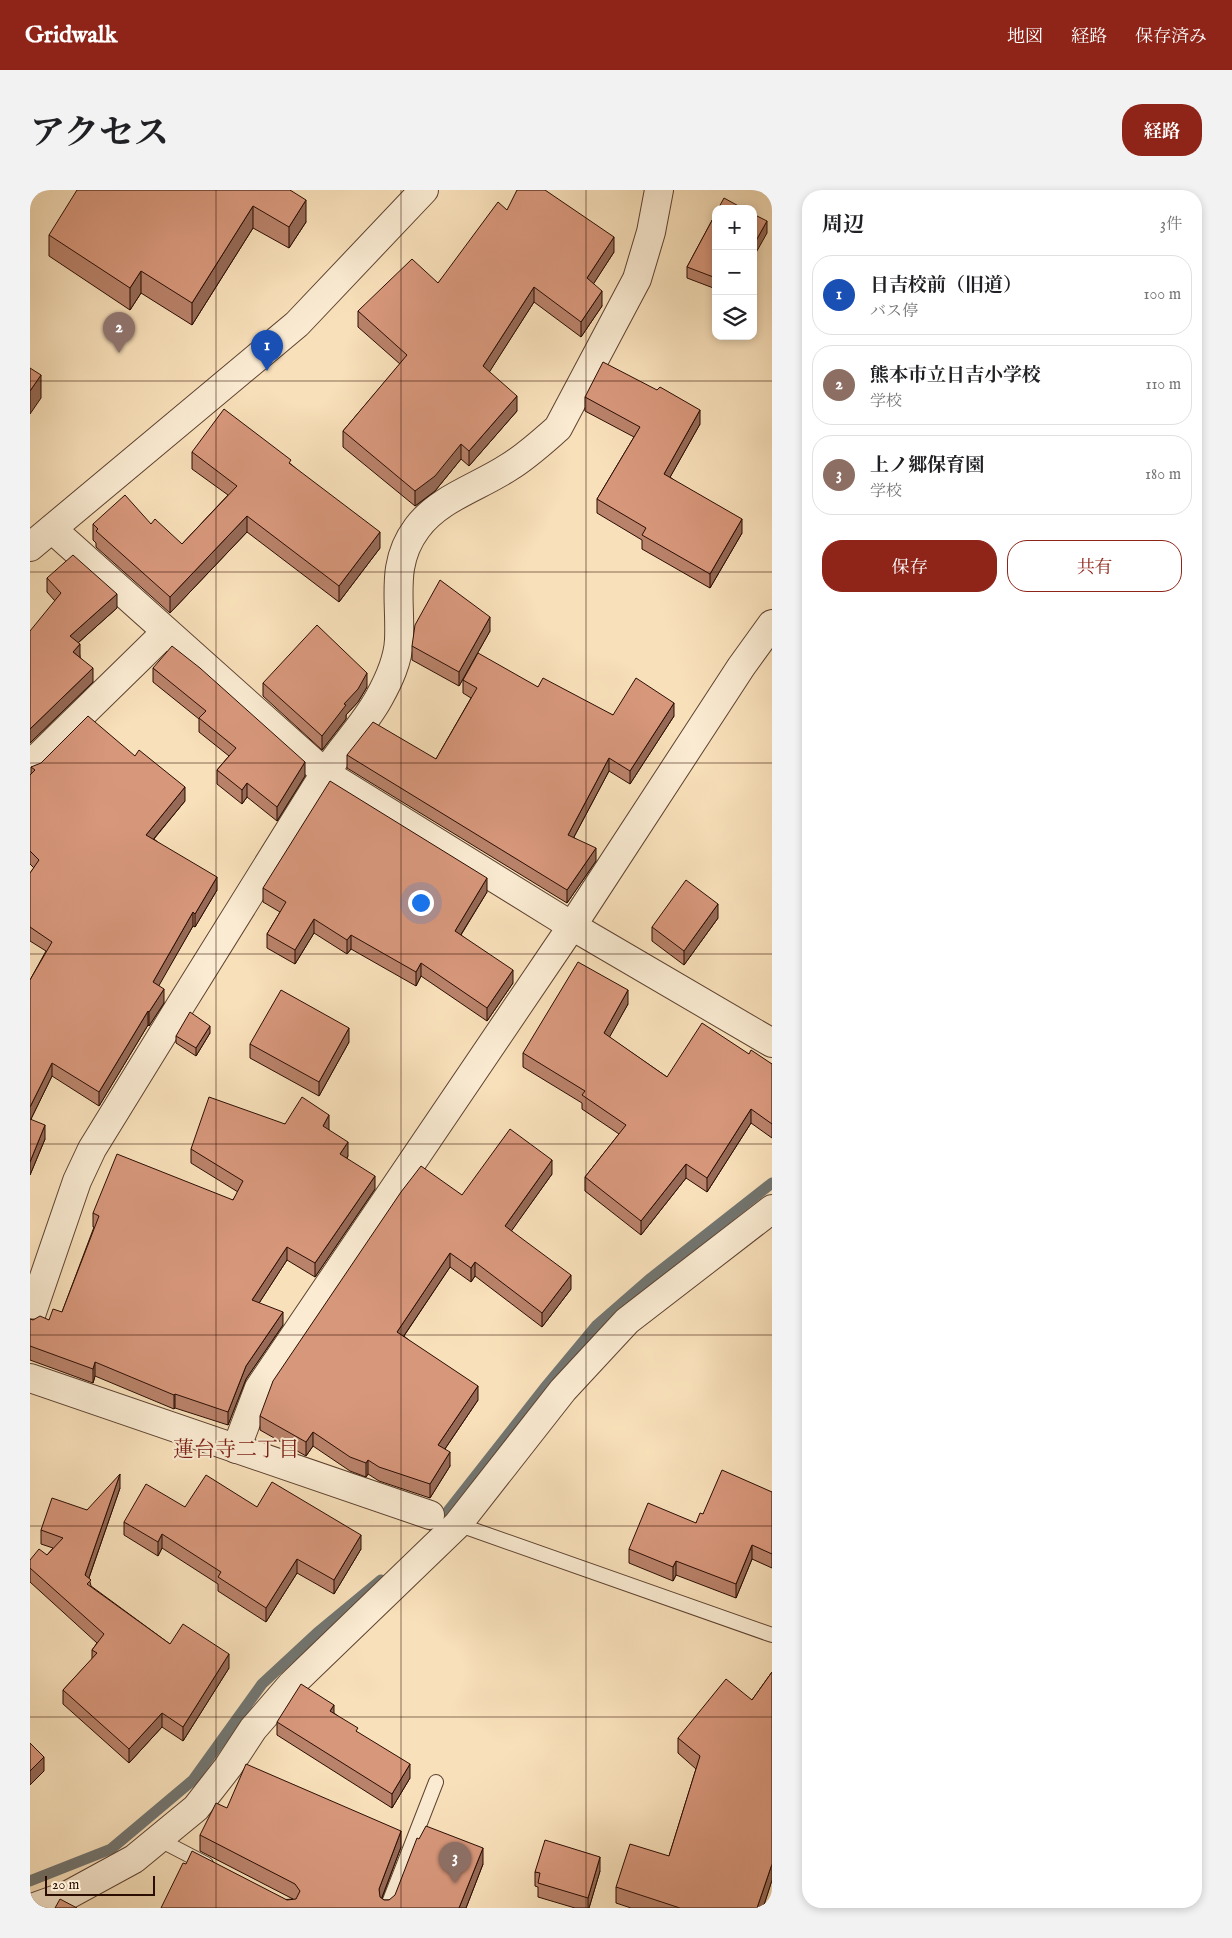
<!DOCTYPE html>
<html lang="ja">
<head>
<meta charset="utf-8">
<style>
  body { margin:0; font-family:"IM FELL English","Noto Serif JP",serif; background:#f2f2f2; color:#202124 }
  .controls { position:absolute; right:15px; top:15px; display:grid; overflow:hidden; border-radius:10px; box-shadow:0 2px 8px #0003 }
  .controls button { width:45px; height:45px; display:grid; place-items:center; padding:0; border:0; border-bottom:1px solid #e0e0e0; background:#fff; color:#202124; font:25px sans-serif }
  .scale { position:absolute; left:15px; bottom:12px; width:110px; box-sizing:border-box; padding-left:5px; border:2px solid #2b0d02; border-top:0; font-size:14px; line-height:18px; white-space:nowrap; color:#2b0d02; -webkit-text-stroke:4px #faebd2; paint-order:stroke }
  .you { position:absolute; left:390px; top:712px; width:18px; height:18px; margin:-12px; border:4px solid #fff; border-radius:50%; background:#1a73e8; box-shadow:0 0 0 8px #1a73e833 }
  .badge { display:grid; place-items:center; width:32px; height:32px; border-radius:50%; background:#8f2418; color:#fff; font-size:16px; font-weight:700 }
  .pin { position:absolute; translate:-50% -41px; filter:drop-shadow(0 1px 2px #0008) }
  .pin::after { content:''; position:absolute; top:26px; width:18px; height:15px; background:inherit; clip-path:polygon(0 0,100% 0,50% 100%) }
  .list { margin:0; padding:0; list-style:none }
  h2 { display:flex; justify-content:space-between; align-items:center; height:65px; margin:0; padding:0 20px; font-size:21px }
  h2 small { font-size:16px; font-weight:400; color:#757577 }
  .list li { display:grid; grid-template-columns:32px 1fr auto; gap:15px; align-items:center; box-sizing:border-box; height:80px; margin:0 10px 10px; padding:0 10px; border:1px solid #e0e0e0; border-radius:20px }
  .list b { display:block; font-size:19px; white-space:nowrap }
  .list p { margin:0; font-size:16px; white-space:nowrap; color:#757577 }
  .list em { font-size:16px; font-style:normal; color:#757577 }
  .actions { display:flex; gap:10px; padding:15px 20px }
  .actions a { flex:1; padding:11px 0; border:1px solid #8f2418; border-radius:20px; text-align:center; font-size:18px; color:#8f2418 }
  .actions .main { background:#8f2418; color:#fff }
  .icon { flex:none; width:28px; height:28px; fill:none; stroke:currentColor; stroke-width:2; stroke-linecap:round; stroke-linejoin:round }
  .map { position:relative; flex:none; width:742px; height:1718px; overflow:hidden; border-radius:20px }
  header { display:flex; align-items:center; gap:30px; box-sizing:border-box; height:70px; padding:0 25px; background:#8f2418; color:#fff }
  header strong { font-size:24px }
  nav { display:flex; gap:28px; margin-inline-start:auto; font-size:18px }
  .intro { display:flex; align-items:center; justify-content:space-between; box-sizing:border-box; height:120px; padding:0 30px }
  h1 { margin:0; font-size:35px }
  .button { padding:12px 22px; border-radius:20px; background:#8f2418; color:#fff; font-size:18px; font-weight:700 }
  main { display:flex; gap:30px; padding:0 30px }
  aside { flex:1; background:#fff; border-radius:20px; box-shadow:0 2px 8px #0003 }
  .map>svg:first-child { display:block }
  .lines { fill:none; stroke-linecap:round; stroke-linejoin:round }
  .stream { stroke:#727570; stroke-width:11 }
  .service-casing { stroke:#5e4230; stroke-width:16 }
  .minor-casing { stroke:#5e4230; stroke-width:30 }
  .tertiary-casing { stroke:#5e4230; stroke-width:30 }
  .service { stroke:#faebd2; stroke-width:14 }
  .minor { stroke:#faebd2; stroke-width:28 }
  .tertiary { stroke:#faebd2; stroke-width:28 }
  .wall { fill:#b9826a; stroke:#2b0d02 }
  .shaded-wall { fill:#966a56; stroke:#2b0d02 }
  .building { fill:#d7977b; stroke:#2b0d02 }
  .grid { fill:none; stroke:#2b0d02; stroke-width:1; stroke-opacity:0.55 }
  .labels { text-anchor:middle; stroke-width:4; stroke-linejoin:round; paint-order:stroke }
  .neighbourhood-label { font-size:21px; fill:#7a1f14; stroke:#faebd2 }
</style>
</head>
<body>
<header>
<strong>Gridwalk</strong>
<nav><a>地図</a><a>経路</a><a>保存済み</a></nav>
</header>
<div class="intro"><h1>アクセス</h1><a class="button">経路</a></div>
<main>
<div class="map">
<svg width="742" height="1718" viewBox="0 0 742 1718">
  <rect width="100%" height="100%" fill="#f8e0ba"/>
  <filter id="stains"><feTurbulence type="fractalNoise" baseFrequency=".004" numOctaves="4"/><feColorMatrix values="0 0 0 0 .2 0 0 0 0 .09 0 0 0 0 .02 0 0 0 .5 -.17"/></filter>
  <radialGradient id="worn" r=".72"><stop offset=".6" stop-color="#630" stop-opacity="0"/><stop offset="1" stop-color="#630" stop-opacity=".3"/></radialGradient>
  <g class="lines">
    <g class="stream">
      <path d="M404,1339l113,-144 49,-59 55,-48 121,-95"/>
      <path d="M0,1691l81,-32 82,-69 69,-96 55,-51 64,-53"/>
    </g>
    <g class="service-casing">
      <g id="service">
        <path d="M424,1333l318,112"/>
        <path d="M128,1649l48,25"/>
        <path d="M357,1718l49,-126"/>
      </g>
    </g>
    <g class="minor-casing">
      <g id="minor">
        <path d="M22,339l273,244 247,153 200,117"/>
        <path d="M0,575l136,-133"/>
        <path d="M0,1128l47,-137 15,-32c76,-124 153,-248 230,-371 17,-28 41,-51 57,-80 10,-18 19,-37 20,-58 2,-41 -9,-76 18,-112 22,-30 62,-41 92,-61 18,-11 33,-25 49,-39l79,-149 14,-47 8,-42"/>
        <path d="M0,1188l400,137"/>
        <path d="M206,1259l23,-61 313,-462 169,-259 31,-43"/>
        <path d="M2,1718l36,-13 66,-36 62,-51 32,-41 25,-38 39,-45 166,-160 105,-134 64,-69 145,-112"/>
      </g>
    </g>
    <g class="tertiary-casing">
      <path id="tertiary" d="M0,357l267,-223 127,-134"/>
    </g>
    <use href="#service" class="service"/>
    <use href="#minor" class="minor"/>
    <use href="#tertiary" class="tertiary"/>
  </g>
  <g class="wall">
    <path d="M260,0l16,32 -17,26 -36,-20 -61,97 -51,-32 -11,17 -81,-54v-21z"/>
    <path d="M477,20l107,42 -21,32 9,22 -21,31 -47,-35 -45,70 28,39 -48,55 -8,-7 -26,32 -20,15 -72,-59v-16l57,-67 -42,-37v-16l80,-28z"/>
    <path d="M686,23v76l-29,-11v-11z"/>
    <path d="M555,207l115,27 -30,53 72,56 -32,55 -68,-39v-9l-45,-27v-14l37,-62 -49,-26z"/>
    <path d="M162,262l99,12 89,84 -41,54 -92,-70 -77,81 -74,-66v-4l-3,-3v-16h58l31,20 46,-49 -36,-26z"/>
    <path d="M17,388l70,30 -39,35 2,14 13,25 -63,61 25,-142 -8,-9z"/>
    <path d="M460,441l-31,55 -47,-26v-14z"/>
    <path d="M123,478l152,108 -28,45 -30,-24 -5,7 -25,-20v-14l12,-14 -30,-24v-13l-46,-37z"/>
    <path d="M433,490l75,7 75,28 61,1 -44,68 -21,-13 -35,66 22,24 -29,42 -220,-135v-13l89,4 35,-61 -8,-5z"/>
    <path d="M233,493l104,4 -9,15 -12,13v4l-24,31 -59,-54z"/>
    <path d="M1,577l154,34 -31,38 63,51 -22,37 -2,-1 -35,60 6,17 -15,23 -1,-1 -49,81 -47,-30 -21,43 14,20 -15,36v-195l16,-29 -16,-10v-68l4,-5 -4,-4v-89l1,-1z"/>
    <path d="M233,698l224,4 -26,43 52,48 -26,38 -66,-45 -5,10 -65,-37 -4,5 -33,-21 -19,31 -28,-16v-14l13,-22 -17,-10z"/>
    <path d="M688,728l-34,47 -32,-24v-14z"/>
    <path d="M598,814l-19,33 58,40 82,-23 23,10v74l-21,-15 -44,69 -21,-14 -45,57 -56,-44v-14l34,-43 -37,-25v-6l-59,-36v-14z"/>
    <path d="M180,843l-14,23 -20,-13v-7z"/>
    <path d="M319,852l-30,54 -69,-38v-14z"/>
    <path d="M255,934l44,5v1l19,26 -1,2 28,31 -60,88 -28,-17 -28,43 24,22 -37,54 -18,46 -53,-17 -1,1 -79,-33 -2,7 -63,-23v-41l19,1 13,-8 32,-85h-1v-14l140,-13 5,-8 -47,-29v-14z"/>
    <path d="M522,984l-41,57 60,58 -29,38 -67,-51 -4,6 -21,-15 -46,69 74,64 -33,49 5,17 -20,32 -51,-17 -11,-7 -2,3 -16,-6 -37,-25 -7,10 -46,-26v-14l202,-221z"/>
    <path d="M90,1298l-31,90 2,8 79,58 59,24 -46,73 -21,-14 -33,36 -66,-59v-14l29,-31v-9l5,-7 -67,-61v-22l17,-5 6,-7 -12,-4v-14l46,-20z"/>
    <path d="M742,1302v76l-20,-9 -16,39 -60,-23 -3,6 -44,-18v-14l67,-26 7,-9z"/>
    <path d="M155,1317h72l104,42 -27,45 -37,-21 -31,49 -48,-31v-7l-56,-36 -4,8 -34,-21v-13z"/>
    <path d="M742,1482v208l-9,28h-132l-15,-5v-16l53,-31 27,-87 -18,-16v-15l74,-38z"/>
    <path d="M304,1523l24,20 52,45 -18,30 -115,-73v-13z"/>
    <path d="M197,1618l174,39 -19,51 2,2h5l94,-36 -17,44h-305l132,-9 -93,-48v-16z"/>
    <path d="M570,1681l-11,37h-14l-37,-11v-10l-3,-1v-14z"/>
  </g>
  <g class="shaded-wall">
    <path d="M276,10v22l-17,26v-21z"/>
    <path d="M223,16v22l-61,97v-22z"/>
    <path d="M737,31v12l-14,25v-12z"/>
    <path d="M584,47v15l-27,42v-16z"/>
    <path d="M111,81v22l-11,17v-22z"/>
    <path d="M504,97v15l-51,80v-16z"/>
    <path d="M572,101v15l-21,31v-15z"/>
    <path d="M11,185v23l-11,16v-23z"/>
    <path d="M487,206v15l-48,55v-15z"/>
    <path d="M670,220v14l-36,64v-14z"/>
    <path d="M431,254v15l-26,32 -20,15v-15z"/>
    <path d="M217,326v16l-77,81v-16z"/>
    <path d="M712,329v14l-32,55v-14z"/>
    <path d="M350,342v16l-41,54v-16z"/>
    <path d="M87,404v14l-47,42v-14z"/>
    <path d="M460,427v14l-31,55v-14z"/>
    <path d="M50,454v14l-7,-6z"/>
    <path d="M63,478v14l-63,61v-14z"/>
    <path d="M337,483v14l-9,15 -12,13v4l-24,31v-14l22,-32z"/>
    <path d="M644,513v13l-44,68v-13z"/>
    <path d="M579,568v13l-41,77v-13z"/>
    <path d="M275,572v14l-28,45v-14z"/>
    <path d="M217,593v14l-5,7v-14z"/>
    <path d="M155,597v14l-39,47v-13z"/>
    <path d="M566,658v13l-29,42v-13z"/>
    <path d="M187,687v13l-22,37v-13z"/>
    <path d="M457,688v14l-32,52v-13z"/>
    <path d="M688,714v14l-34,47v-14z"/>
    <path d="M163,722v14l-40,70v-14z"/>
    <path d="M284,729v14l-19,31v-14z"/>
    <path d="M321,745v14l-4,5v-14z"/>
    <path d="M391,773v13l-5,10v-14z"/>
    <path d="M483,780v13l-26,38v-13z"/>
    <path d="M134,799v14l-15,23v-14z"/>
    <path d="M598,800v14l-24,43v-14z"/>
    <path d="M118,821v14l-49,81v-14z"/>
    <path d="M180,836v7l-14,23v-8z"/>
    <path d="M319,838v14l-30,54v-14z"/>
    <path d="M22,873v13l-22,45v-14z"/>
    <path d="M721,919v14l-44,69v-14z"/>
    <path d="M299,925v14l-6,10v-13z"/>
    <path d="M15,935v14l-15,36v-13z"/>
    <path d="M318,952v14l-8,11v-13z"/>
    <path d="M522,970v14l-47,66v-14z"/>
    <path d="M656,974v14l-45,57v-14z"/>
    <path d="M345,986v13l-60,88v-14z"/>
    <path d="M257,1057v13l-35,54v-14z"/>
    <path d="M420,1063v14l-53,79v-14z"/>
    <path d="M445,1072v14l-4,6v-14z"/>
    <path d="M541,1085v14l-29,38v-14z"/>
    <path d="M253,1122v13l-37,54 -18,46v-13l18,-46z"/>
    <path d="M65,1172v14l-2,7v-14z"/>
    <path d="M448,1196v14l-40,59v-14z"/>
    <path d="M145,1204v14l-1,1v-14z"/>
    <path d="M283,1242v14l-7,10v-14z"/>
    <path d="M420,1262v14l-20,32v-14z"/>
    <path d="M338,1270v14l-2,3v-14z"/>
    <path d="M90,1284v14l-35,101v-14z"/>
    <path d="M132,1344v14l-4,8v-14z"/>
    <path d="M331,1345v14l-27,45v-14z"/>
    <path d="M722,1355v14l-16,39v-14z"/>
    <path d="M267,1369v14l-31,49v-14z"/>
    <path d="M646,1371v14l-3,6v-14z"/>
    <path d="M199,1464v14l-46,73v-14z"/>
    <path d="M304,1515v14l-4,-8z"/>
    <path d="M132,1523v14l-33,36v-14z"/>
    <path d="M14,1567v14l-14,14v-14z"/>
    <path d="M380,1574v14l-18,30v-14z"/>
    <path d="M371,1641v16l-22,58v-16z"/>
    <path d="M453,1658v16l-17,44h-7z"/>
    <path d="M570,1667v14l-11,37h-1v-10z"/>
    <path d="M742,1674v16l-9,28h-6z"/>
  </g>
  <g class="building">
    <path d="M47,0h213l16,10 -17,27 -36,-21 -61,97 -51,-32 -11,17 -81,-53z"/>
    <path d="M487,0h28l69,47 -27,41 15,13 -21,31 -47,-35 -51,79 34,30 -48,55 -8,-7 -26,32 -20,15 -72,-60 64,-76 -49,-44 54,-52 26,24 60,-81 9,8z"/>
    <path d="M694,8l20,11h-26z"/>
    <path d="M686,23v65l-29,-11z"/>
    <path d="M723,24l14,7 -14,25z"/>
    <path d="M573,172l54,28 3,-3 40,23 -36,64 78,45 -32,55 -68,-39 4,-7 -49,-29 43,-72 -55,-30z"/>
    <path d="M0,178l11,7 -11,16z"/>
    <path d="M194,219l67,51 -2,3 91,69 -41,54 -92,-70 -77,81 -74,-66 2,-2 -5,-5 32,-29 26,29 4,-5 27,25 55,-58 -45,-34z"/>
    <path d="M43,365l44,39 -47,42 10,8 -7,8 20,16 -63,61v-98l31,-38 -14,-15z"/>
    <path d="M410,390l50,37 -31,55 -47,-26 3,-21z"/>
    <path d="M287,435l50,48 -9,16 -14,15 2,1 -24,31 -59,-53z"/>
    <path d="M142,456l28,22 105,94 -28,45 -30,-24 -5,7 -25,-20 19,-22 -37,-30 7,-7 -53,-43z"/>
    <path d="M448,463l60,34 5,-9 70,37 23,-37 38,25 -44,68 -21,-13 -41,77 28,13 -29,42 -220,-135 26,-33 63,37 41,-71 -14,-8z"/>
    <path d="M58,526l47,40 4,-6 46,37 -39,48 71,42 -22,37 -2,-2 -40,70 11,7 -15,23 -1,-1 -49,81 -47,-29 -22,44v-127l22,-38 -22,-15v-54l9,-13 -9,-9v-76l5,-5 -4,-3 10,-4z"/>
    <path d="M300,591l157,97 -32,53 58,39 -26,38 -66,-45 -5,9 -65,-37 -4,5 -33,-21 -19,31 -28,-16 19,-32 -23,-14z"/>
    <path d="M656,690l32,24 -34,47 -32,-24z"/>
    <path d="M548,772l50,28 -24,43 63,44 35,-54 47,31 2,-4 21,14v60l-21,-15 -44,69 -21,-14 -45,57 -56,-44 41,-52 -44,-30 3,-4 -62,-38z"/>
    <path d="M251,800l68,38 -30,54 -69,-38z"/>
    <path d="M160,822l20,14 -14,22 -20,-12z"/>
    <path d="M179,907l76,27 17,-27 27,18 -6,11 25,16 -8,12 35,22 -60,87 -28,-16 -35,53 31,12 -37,54 -18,46 -53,-18 -1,1 -79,-33 -2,7 -63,-23v-27l3,1 7,-4 9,4 4,-11 9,3 37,-96 -6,-3 24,-59 116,46 10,-19 -52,-32z"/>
    <path d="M0,929l15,6 -15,37z"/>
    <path d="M480,939l42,31 -47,66 66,49 -29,38 -67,-51 -4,6 -21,-15 -53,79 81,54 -40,59 12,7 -20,32 -51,-17 -11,-7 -2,3 -16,-6 -37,-25 -7,10 -46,-26 13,-35 128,-189 20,-26 41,29z"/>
    <path d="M692,1280l50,22v62l-20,-9 -16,39 -60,-23 -3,6 -44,-18 19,-46 48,20 4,-10 3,1z"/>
    <path d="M90,1284l-35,101 6,5 -4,4 83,60 13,-20 46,30 -46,73 -21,-14 -33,36 -66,-59 34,-37 -5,-3 12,-16 -74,-66v-8l9,-11 8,6 16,-17 -22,-8 11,-32 35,12z"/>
    <path d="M176,1285l51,32 15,-25 89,53 -27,45 -37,-21 -31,49 -48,-31 3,-5 -59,-38 -4,8 -34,-20 22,-38 39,23z"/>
    <path d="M742,1482v192l-15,44h-77l-64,-21 14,-43 39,12 31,-100 -22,-18 48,-59 26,21z"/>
    <path d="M271,1494l33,21 -4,6 28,17 -2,3 54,33 -18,30 -115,-72z"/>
    <path d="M0,1553l14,14 -14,14z"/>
    <path d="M216,1574l155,67 -22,58 1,8 4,3h5l6,-5 22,-57 2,1 7,-13 57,22 -24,60h-298l22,-45 3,1 6,-13 95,49 9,-1 4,-8 -5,-7 -95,-49 16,-32 11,5z"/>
    <path d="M515,1650l55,17 -12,41 -50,-15 2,-10 -5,-1z"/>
    <path d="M30,1709l17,9h-22z"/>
  </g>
  <path class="grid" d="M186,0v1718M371,0v1718M556,0v1718M0,191h742M0,382h742M0,573h742M0,764h742M0,954h742M0,1145h742M0,1336h742M0,1527h742"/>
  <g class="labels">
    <g class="neighbourhood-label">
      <text x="206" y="1266">蓮台寺二丁目</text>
    </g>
  </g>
  <rect width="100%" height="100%" filter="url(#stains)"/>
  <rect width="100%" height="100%" fill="url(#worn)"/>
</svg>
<div class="controls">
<button>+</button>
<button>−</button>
<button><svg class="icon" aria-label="layers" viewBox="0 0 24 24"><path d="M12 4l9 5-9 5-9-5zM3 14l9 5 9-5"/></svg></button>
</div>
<div class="scale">20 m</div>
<div class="you"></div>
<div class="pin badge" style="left:237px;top:181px;background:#1a4fb4">1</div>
<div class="pin badge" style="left:89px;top:163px;background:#8d6e63">2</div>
<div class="pin badge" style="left:425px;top:1693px;background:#8d6e63">3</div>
</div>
<aside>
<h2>周辺<small>3件</small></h2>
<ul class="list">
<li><span class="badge" style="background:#1a4fb4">1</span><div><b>日吉校前（旧道）</b><p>バス停</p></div><em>100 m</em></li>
<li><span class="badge" style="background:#8d6e63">2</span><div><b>熊本市立日吉小学校</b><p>学校</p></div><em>110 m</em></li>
<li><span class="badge" style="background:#8d6e63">3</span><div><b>上ノ郷保育園</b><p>学校</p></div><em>180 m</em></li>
</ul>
<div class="actions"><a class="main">保存</a><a>共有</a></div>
</aside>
</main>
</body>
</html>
